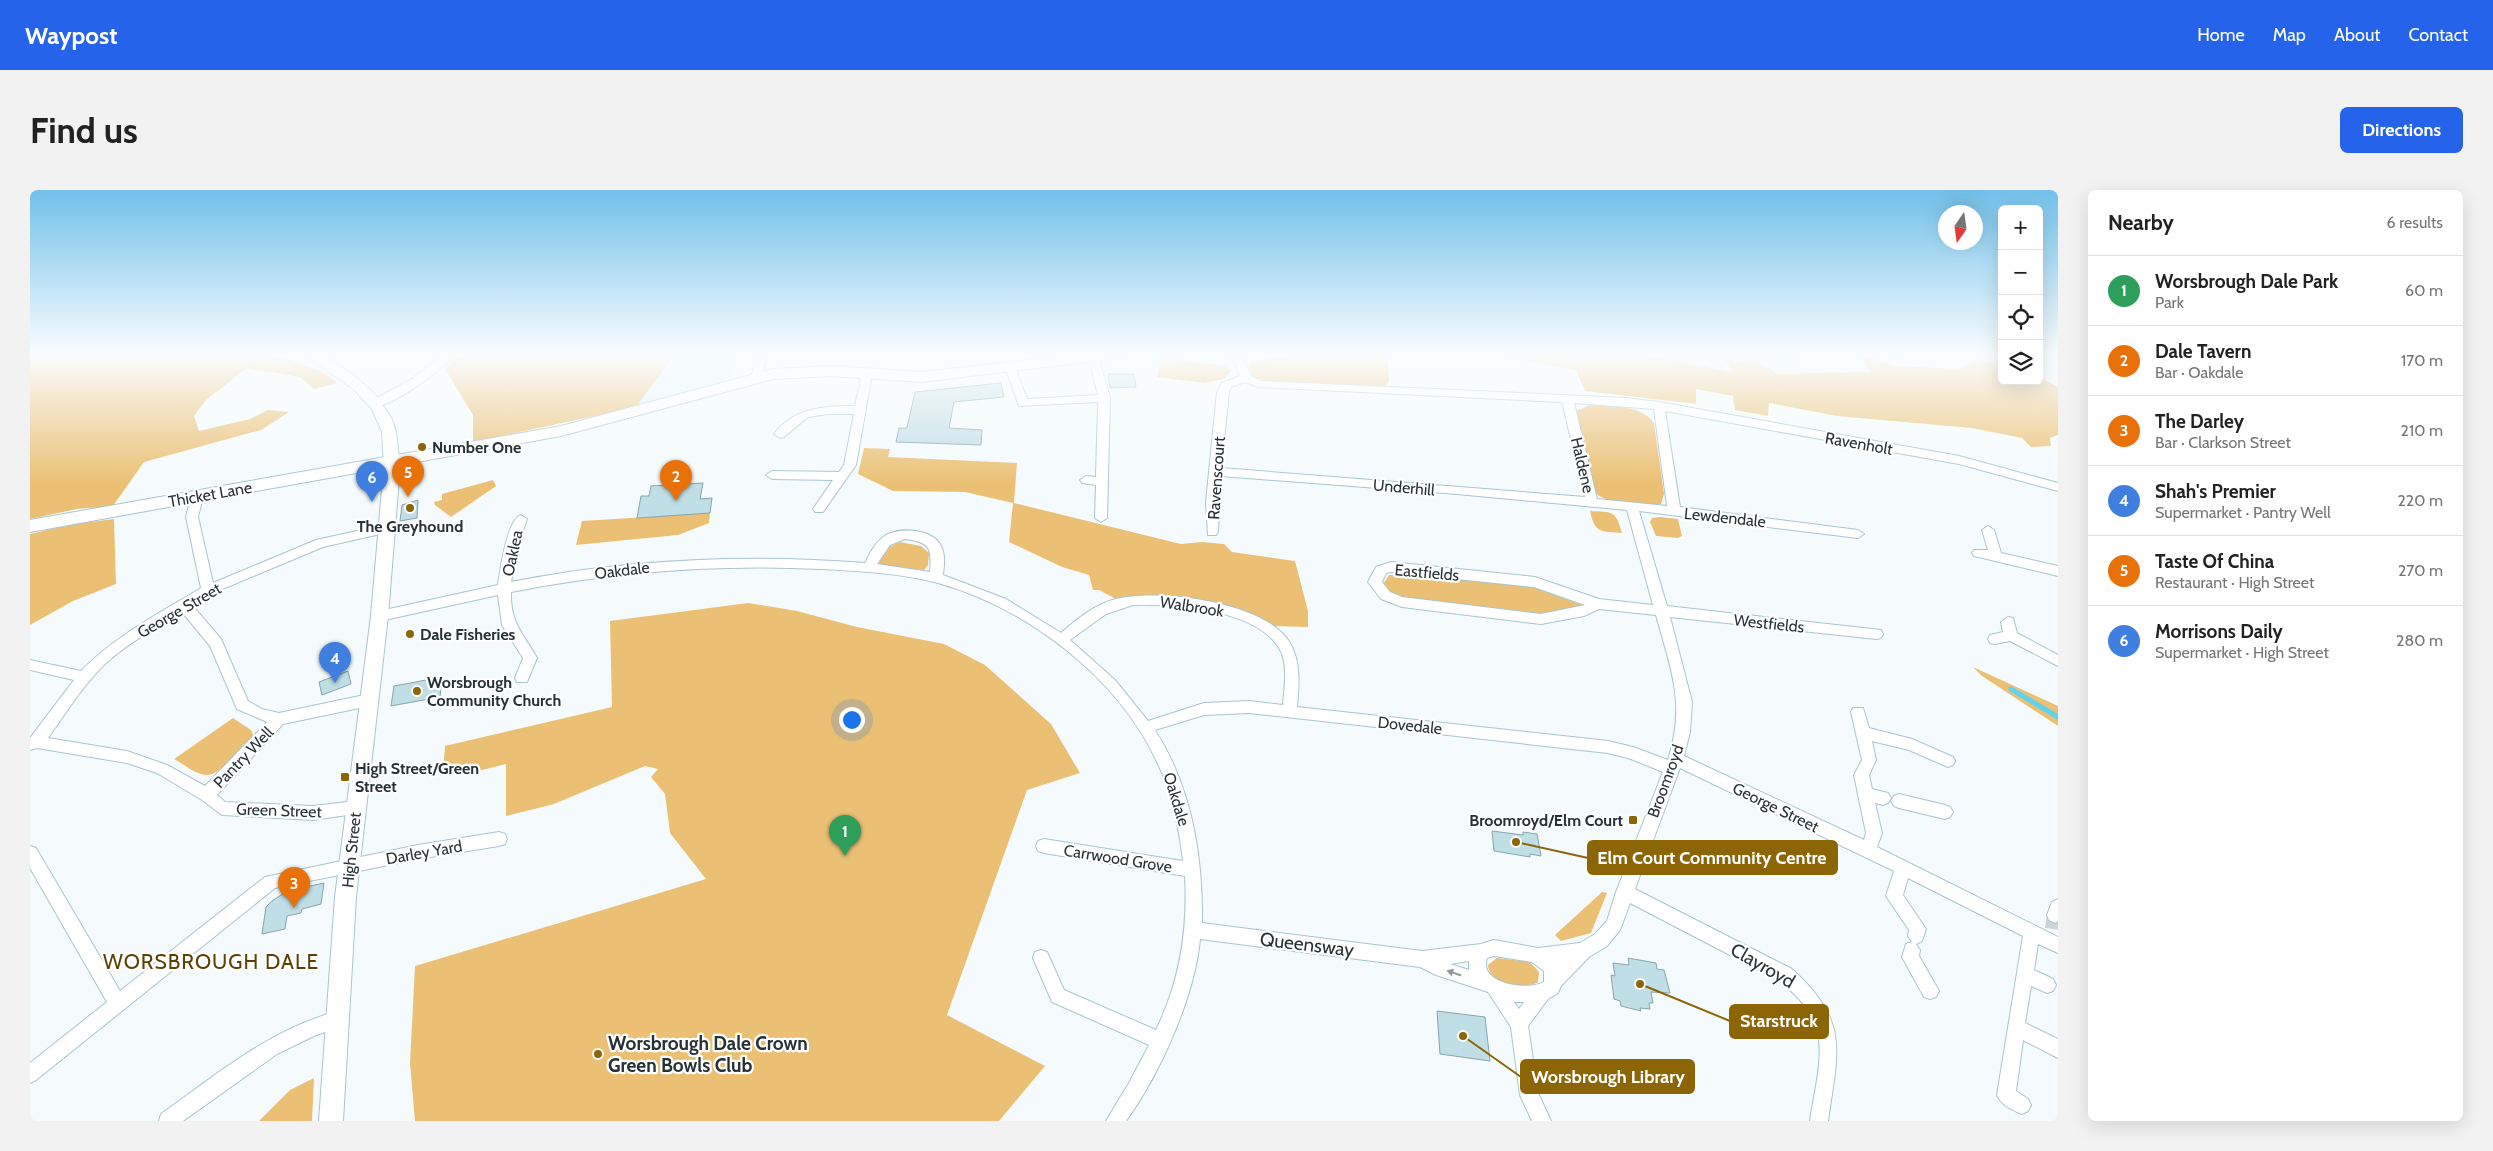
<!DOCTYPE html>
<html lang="en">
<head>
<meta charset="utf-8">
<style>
  body { margin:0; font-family:Cabin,sans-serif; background:#f2f2f2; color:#222 }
  .controls { position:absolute; right:15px; top:15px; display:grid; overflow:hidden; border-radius:8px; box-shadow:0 5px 20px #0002 }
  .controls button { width:45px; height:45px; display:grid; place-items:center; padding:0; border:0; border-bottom:1px solid #e0e0e0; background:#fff; color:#222; font:25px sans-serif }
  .compass { position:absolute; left:1908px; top:15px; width:45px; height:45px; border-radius:50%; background:#fff; box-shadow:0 5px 20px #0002; rotate:193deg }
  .you { position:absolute; left:821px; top:529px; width:18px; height:18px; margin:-12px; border:4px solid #fff; border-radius:50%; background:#1a73e8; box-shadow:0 0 0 8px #1a73e833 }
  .badge { display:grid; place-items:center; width:32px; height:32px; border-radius:50%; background:#2563eb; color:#fff; font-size:16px; font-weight:700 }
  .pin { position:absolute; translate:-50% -41px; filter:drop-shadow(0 1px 2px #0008) }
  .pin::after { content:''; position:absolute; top:26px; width:18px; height:15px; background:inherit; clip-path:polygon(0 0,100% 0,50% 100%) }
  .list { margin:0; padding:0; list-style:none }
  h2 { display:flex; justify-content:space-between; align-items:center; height:65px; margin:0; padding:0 20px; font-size:21px }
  h2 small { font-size:16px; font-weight:400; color:#767676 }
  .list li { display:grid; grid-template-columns:32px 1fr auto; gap:15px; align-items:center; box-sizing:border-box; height:70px; padding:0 20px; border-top:1px solid #e0e0e0 }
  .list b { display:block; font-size:19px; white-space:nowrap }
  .list p { margin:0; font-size:16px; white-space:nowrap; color:#767676 }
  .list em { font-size:16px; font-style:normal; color:#767676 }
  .icon { flex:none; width:28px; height:28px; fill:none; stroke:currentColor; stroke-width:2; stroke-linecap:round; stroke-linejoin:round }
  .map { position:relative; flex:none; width:2028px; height:931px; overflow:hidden; border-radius:8px }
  header { display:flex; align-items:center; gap:30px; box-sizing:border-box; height:70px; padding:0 25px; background:#2563eb; color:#fff }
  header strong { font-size:24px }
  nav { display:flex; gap:28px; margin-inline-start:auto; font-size:18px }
  .intro { display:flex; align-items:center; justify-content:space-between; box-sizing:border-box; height:120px; padding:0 30px }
  h1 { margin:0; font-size:35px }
  .button { padding:12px 22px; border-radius:8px; background:#2563eb; color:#fff; font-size:18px; font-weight:700 }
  main { display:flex; gap:30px; padding:0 30px }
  aside { flex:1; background:#fff; border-radius:8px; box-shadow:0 5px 20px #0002 }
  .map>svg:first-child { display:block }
  .built { fill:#def5fb }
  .green { fill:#ebc074 }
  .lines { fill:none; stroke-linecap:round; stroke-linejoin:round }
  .stream { stroke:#62d1ed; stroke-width:5 }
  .building { fill:#c0dee6; stroke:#88a4ac }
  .minor-tunnel { stroke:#ccd3d5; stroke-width:16; stroke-dasharray:16 8; stroke-linecap:butt }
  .minor-casing { stroke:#a8c5ce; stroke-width:2 }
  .tertiary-casing { stroke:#a8c5ce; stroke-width:2 }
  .secondary-casing { stroke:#a8c5ce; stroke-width:2 }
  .minor { fill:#fff; fill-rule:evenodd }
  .tertiary { fill:#fff; fill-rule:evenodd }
  .secondary { fill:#fff; fill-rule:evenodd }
  .oneway { fill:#92989a }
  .poi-dot { fill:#8c6506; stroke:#fff; stroke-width:2 }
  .labels { text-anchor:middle; stroke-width:4.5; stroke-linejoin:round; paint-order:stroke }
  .street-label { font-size:16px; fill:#263235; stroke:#fff }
  .poi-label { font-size:16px; font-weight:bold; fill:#263235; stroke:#fff; text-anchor:start }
  .near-street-label { font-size:19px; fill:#263235; stroke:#fff }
  .near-poi-label { font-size:19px; font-weight:bold; fill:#263235; stroke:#fff; text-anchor:start }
  .near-neighbourhood-label { font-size:21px; letter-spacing:1px; fill:#5c4103; stroke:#fff }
  .leader { fill:none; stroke:#8c6506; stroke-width:2 }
  .callout-dot { fill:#8c6506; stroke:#fff; stroke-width:2 }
  .callout { fill:#8c6506; stroke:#8c6506; stroke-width:2 }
  .callout-label { font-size:18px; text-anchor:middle; font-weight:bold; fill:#fff }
</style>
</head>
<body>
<header>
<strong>Waypost</strong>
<nav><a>Home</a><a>Map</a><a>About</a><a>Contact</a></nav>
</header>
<div class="intro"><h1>Find us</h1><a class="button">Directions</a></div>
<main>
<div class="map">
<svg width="2028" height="931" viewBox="0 0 2028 931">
  <rect width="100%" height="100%" fill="#f5fbfd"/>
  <g class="built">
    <path d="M645,164h63l-4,23 -98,30z"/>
    <path d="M1606,164h85l13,18z"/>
    <path d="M1698,164h63l14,19 -28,1 -20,-13 -24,1z"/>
  </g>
  <g class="green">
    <path d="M0,164l243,1 48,16 16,12 -23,6 -14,-12 -53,-9 -41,32 -12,16 5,15 51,-12 18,-9 21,2 -28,18 -117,32 -31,44 -36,3 -47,10z"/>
    <path d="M431,164h214l-39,53 -163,35v-27l-28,-46z"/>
    <path d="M1266,164h91l2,27 -4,6 -115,-6 -17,-3 -5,-13 4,-3z"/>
    <path d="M1461,164h145l97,18 -12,-18h7l6,8 23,-1 20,13 93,-2 -10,-18 35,12 62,3 21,-9 24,6v15h37v-4l19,10v48l-8,3 1,8 -20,1 -9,-9 -50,-10 -135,-12 -68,-13 -1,13 -33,-6 -2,-14 -37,-7v15l-111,-13 -9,-21z"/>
    <path d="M1131,169l60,6 11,5 -8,9 -19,4 -48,-6z"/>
    <path d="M1560,215c21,2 51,-1 64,18l10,71 -3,10c-12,2 -55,0 -64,-10 -10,-13 -17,-65 -21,-83z"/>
    <path d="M834,258l26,1 -2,8 129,6 -3,40 167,41 21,-2 22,2 8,8 63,9 13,50v16l-40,-1 -56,-23 -39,-7h-29l-28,3 -17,-9h-6l-4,-15 -27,-8 -53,-25 4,-39 -48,-11 -72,-1 -35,-17z"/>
    <path d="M463,290l3,6 -45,31 -16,-12 -1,-3 8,-2v-6z"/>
    <path d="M1560,321c22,1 26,-1 32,22 -21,-2 -27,1 -32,-22z"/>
    <path d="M680,323l-1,10 -31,12 -102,10 6,-24z"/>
    <path d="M1630,327l18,2 4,17 -4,2 -22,-2 -6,-14 2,-4z"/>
    <path d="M84,329l2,65 -43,17 -43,24v-91l44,-10z"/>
    <path d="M870,352l21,4 8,7 -1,12 -4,5 -44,-5 -1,-4c6,-11 10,-15 21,-19z"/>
    <path d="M1359,385h18l3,3 24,2 2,-3 97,10 49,18 -1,3c-32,6 -49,7 -81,0l-2,3 -56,-5 -4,-5 -30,-3 -9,2 -17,-14z"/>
    <path d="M718,413l49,8 60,16 87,17 41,21 66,59 29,49 -53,17 -80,225 98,51 -46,55h-584l-5,-58 5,-97 291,-87 -36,-46 -5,-39 -14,-17 7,-8 -13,-3 -91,38 -48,12v-52l-32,8h-31l2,-26 167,-39 -2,-86z"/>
    <path d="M1943,477l85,39v20l-76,-50z"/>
    <path d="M203,528l18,12 2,5c-9,11 -32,41 -47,40 -11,-1 -23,-11 -32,-16z"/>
    <path d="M1572,702l5,1 -16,40 -30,8 -6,-6z"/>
    <path d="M1467,768l33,4 9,10 -1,10c-13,8 -49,2 -50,-17z"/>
    <path d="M284,888l-2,43h-53l31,-31z"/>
  </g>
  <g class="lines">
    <path class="stream" d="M1981,499l47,28"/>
  </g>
  <g class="building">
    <path d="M1078,184h26l2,13 -26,1z"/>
    <path d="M971,193l3,14 -50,5 -5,26 33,2 -1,15 -85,-3 3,-14h8l8,-36z"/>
    <path d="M673,293l-3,16 12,-1 -2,15 -73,5 4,-22h8l2,-10z"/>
    <path d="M388,310l-1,18 -17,3 2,-16z"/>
    <path d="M318,481l3,13 -29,11 -3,-13z"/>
    <path d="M412,487l-2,20 -49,9 3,-20z"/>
    <path d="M1462,641l31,4v-3l14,2 4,22 -11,-2v3l-36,-6z"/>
    <path d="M294,693l-3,21 -19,5 -1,4 -14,3 -2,13 -23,5 4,-27 6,-6 15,-10z"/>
    <path d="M1598,768l28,5 1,6 7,1 6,23 -19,-1 2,11h-4l1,6 -10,-1 1,3 -20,-5 -1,-5 -6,-2 -3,-24 4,1 -2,-13 16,2z"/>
    <path d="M1407,821l48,6 5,44 -50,-7z"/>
  </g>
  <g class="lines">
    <path class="minor-tunnel" d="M2023,739l2,-14"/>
    <g class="minor-casing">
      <g id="minor">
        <path d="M414,164h11c-10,14 -66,56 -82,52v-6l39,-21z"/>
        <path d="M727,164h10l-6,23 -5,3 -5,-3z"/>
        <path d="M1059,164h8l1,2 12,42 -3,120 -6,4 -6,-4 1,-33 -14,-2 -2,-3 6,-4 10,1 2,-75 -79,4 -14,-39 5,-3 4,1 13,34 71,-4 -10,-39z"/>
        <path d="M1201,164h10l10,22 9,5 366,17 33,4 300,54 99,27v8l-99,-27 -294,-53 15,96 178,23 6,4 -6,4 -219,-27 28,95 214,24 2,4 -2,4 -5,1 -206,-22 22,85 -2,30 -6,24 180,84 2,-7 -12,-58 8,-15 -11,-48 2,-4h10l6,20 43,11 41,18 2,4 -2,4 -5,2 -39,-17 -37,-9 4,19 -7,15 3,14 16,4 3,5 -3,5 -5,2 -8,-2 7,30 -5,14 181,90v16l-20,-9 -4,26 19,9 3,6 -3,6 -6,2 -16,-7 -6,37 33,16v19l-35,-18 -7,51 12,8 3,6 -3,6 -6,3c-10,-4 -21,-9 -25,-19l26,-159 -115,-58 -5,17 23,34 -4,12 -6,3 4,6 -1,6 20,35 -3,6 -6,2 -6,-2 -22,-40 4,-13 6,-2 -4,-6 1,-6 -23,-34 8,-25 -214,-103 -45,121 157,80c58,53 46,81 36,152h-18c4,-32 19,-76 1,-106 -8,-14 -20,-24 -31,-34l-150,-78 -10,27 -13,16 -18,11 -28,29 -3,7 -10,6 -20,27 10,67 13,28h-19l-12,-26 -9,-68 -23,-35 -52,-17 -16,-8 -220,-28c-5,57 -40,135 -74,182h-20l23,-38 20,-38 -97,-43 -19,-44 2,-6 6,-2 6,2 17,38 92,40c24,-49 32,-99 29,-154l-141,-23 -6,-2 -2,-5 2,-5 6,-2 139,22c-4,-34 -11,-68 -26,-99 -39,-85 -130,-154 -219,-179 -38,-10 -79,-12 -118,-14 -104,-5 -207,3 -309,23 -1,31 12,41 26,66l-10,24h-10l-2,-4 8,-20 -21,-33 -4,-30 -118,26 -7,-5 7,-5 118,-26c2,-14 9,-66 23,-70l6,4 -8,23 -8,40c117,-23 235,-28 354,-19 5,-10 11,-22 21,-28 15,-8 45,-6 54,9 6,10 4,21 3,31l63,24 55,34c16,-14 34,-29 55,-34 42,-11 151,3 174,44 11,19 9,42 7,64l311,34 25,6 35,13c18,-57 3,-90 -12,-145l-57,-6 -15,7 -43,8 -139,-17 -21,-8 -13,-17 8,-15 15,-5 144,15 64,22 54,6 -26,-95 -170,-16 -236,-18 -3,56 -2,3h-8l-2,-33 11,-110 5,-9 18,-7zM1215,192l13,5 304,15 23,95 -364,-29 8,-76 2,-5zM1544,213l80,6 13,97 -70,-7zM875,349c25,3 27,9 25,33l-53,-8 13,-19zM1361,382l143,15 51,18 -44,9 -139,-17 -12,-5 -8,-10 4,-9zM1103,415c41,-1 123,4 146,43 10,16 5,40 4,57l-34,-4 -45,2 -56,18 -33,-41 -45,-40 36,-26zM1219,523l359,40 23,6 32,13 -47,120 -9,29 -12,13 -15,9 -42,5 -44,-8 -13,4 -59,7 -220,-28c1,-66 -10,-135 -47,-193l49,-15zM1464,766l38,6 12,9v11c-16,9 -66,2 -57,-24zM1439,771v9l-19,-6zM1484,812h10l-5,7z"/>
        <path d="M837,181l5,3 -16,91 -33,47h-8l-2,-3 20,-29 -61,-1 -6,-4 6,-4 67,1 5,-7 10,-51h-26l-20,3 -24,20 -4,1 -6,-4c20,-27 51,-28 81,-28l7,-32z"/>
        <path d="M167,303l6,4 -5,20 15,66 103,-43 73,-16 6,4 -6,4 -66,15 -110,46 -20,13 28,33 27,62 14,8 17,4 90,-19 5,2 2,4 -2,4 -5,2 -86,18 -66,71 8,7 88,4 43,-5 5,2 3,5 -3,5 -48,7 -91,-5 -20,-15 -45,-27 -30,-10 -90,-15 -7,2v-12l44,-58 -44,-10v-10l51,11c34,-35 79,-58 120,-83l-15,-71 5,-20zM152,422l28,34 27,63 30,13 -62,64 -38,-21 -40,-14 -79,-13c18,-25 35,-53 57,-74 22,-21 52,-36 77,-52z"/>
        <path d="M1958,336l6,4 7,23 57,13v10l-84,-20 -2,-3 2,-3h14l-6,-20z"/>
        <path d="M1978,427l5,1 4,15 41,22v11l-48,-25 -15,3 -5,-1 -2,-4 2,-4 13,-3 -2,-10z"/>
        <path d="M1869,604l46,11 5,2 3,5 -3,5 -5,2 -46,-11 -5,-2 -3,-5 3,-5z"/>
        <path d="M469,642l6,2 2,5 -2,5 -6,2 -81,13 -143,29 -239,192 -6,3v-20l77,-61 -77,-134v-22l6,2 84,143 145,-114 153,-32z"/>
        <path d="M2028,709v22l-3,2 -6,-3 -2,-5 5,-13z"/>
        <path d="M305,822l6,3 3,6 -3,6 -25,8 -39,19 -94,67h-24l2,-7c55,-39 108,-84 174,-102z"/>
      </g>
    </g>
    <g class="tertiary-casing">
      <path id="tertiary" d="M274,164h17l31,20 22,19 18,26 4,13 4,34 -12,150 -32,281 -13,224h-24l16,-224 36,-281 13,-150 -2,-34 -10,-23 -19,-20z"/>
    </g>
    <g class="secondary-casing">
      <path id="secondary" d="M1053,164h44l-7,4 -199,24 -89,-6 -59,3 -212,57 -531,96v-12l531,-94 212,-57 59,-3 89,6z"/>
    </g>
    <use href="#minor" class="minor"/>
    <use href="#tertiary" class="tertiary"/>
    <use href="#secondary" class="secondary"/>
  </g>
  <defs><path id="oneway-solid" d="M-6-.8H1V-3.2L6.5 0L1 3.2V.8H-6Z" transform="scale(1.25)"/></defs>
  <use class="oneway" href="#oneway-solid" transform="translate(1424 783) rotate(-161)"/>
  <linearGradient id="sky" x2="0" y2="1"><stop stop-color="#72c0ea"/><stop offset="0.56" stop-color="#fafdfe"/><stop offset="1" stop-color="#fafdfe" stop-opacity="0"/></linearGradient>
  <rect width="2028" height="294" fill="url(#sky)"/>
  <g class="poi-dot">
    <circle cx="392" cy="257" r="5"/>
    <circle cx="380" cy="318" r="5"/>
    <circle cx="380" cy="444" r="5"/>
    <circle cx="387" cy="501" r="5"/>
    <rect x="310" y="582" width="10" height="10" rx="2.5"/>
    <rect x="1598" y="625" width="10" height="10" rx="2.5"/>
    <circle cx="568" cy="864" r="5"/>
  </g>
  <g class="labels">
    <g class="street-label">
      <text transform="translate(1829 253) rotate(10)" y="6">Ravenholt</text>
      <text transform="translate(1553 275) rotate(77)" y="6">Haldene</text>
      <text transform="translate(1186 288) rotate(-86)" y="6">Ravenscourt</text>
      <text transform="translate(1374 297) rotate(5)" y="6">Underhill</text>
      <text transform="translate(180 304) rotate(-10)" y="6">Thicket Lane</text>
      <text transform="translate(1695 327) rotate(6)" y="6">Lewdendale</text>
      <text transform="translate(482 363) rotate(-78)" y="6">Oaklea</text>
      <text transform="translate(592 380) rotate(-7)" y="6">Oakdale</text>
      <text transform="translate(1397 382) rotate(5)" y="6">Eastfields</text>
      <text transform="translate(1162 416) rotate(9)" y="6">Walbrook</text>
      <text transform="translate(149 420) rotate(-30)" y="6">George Street</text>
      <text transform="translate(1739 433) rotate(6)" y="6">Westfields</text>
      <text transform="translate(1380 535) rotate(6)" y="6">Dovedale</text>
      <text transform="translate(213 567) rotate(-46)" y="6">Pantry Well</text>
      <text transform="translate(1635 591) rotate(-70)" y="6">Broomroyd</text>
      <text transform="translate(1147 609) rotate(73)" y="6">Oakdale</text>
      <text transform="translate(1746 617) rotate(26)" y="6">George Street</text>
      <text transform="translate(249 620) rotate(2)" y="6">Green Street</text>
      <text transform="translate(321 660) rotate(-84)" y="6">High Street</text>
      <text transform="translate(394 662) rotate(-10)" y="6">Darley Yard</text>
      <text transform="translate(1088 668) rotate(9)" y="6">Carrwood Grove</text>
    </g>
    <g class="poi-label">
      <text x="402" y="263">Number One</text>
      <text x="380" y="342" text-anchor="middle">The Greyhound</text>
      <text x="390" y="450">Dale Fisheries</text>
      <text x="397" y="498">Worsbrough<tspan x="397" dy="18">Community Church</tspan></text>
      <text x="325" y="584">High Street/Green<tspan x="325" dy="18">Street</tspan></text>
      <text x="1593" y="636" text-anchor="end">Broomroyd/Elm Court</text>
    </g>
    <g class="near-street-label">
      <text transform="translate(1277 754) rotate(7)" y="7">Queensway</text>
      <text transform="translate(1733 775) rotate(30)" y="7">Clayroyd</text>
    </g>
    <g class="near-poi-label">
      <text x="578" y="860">Worsbrough Dale Crown<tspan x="578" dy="22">Green Bowls Club</tspan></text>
    </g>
    <g class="near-neighbourhood-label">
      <text x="181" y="779">WORSBROUGH DALE</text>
    </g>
  </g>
  <path class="leader" d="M1486 652L1558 668M1610 794L1700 831M1433 846L1491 887"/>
  <g class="callout-dot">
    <circle cx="1486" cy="652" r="5"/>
    <circle cx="1610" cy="794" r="5"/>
    <circle cx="1433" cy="846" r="5"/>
  </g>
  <g class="callout">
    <rect x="1558" y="651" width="249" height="33" rx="5"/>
    <rect x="1700" y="815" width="98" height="33" rx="5"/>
    <rect x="1491" y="870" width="173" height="33" rx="5"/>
  </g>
  <g class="callout-label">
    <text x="1682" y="674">Elm Court Community Centre</text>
    <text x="1749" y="837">Starstruck</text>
    <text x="1578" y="893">Worsbrough Library</text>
  </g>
</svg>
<div class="controls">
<button>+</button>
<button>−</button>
<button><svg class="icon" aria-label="locate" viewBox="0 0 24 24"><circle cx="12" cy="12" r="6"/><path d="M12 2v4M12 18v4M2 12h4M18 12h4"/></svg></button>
<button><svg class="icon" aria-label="layers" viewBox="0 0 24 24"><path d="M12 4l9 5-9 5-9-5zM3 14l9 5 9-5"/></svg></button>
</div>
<svg class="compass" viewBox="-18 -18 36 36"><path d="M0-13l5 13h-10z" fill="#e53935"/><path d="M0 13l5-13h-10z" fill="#767676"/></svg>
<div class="you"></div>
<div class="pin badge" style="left:815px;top:666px;background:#2e9e5b">1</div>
<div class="pin badge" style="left:646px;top:311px;background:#e8710a">2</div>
<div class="pin badge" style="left:264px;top:718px;background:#e8710a">3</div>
<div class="pin badge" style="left:305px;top:493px;background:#3f7fe0">4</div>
<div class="pin badge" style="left:378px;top:307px;background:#e8710a">5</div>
<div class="pin badge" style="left:342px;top:312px;background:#3f7fe0">6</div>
</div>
<aside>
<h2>Nearby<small>6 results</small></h2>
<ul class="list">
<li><span class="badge" style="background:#2e9e5b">1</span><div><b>Worsbrough Dale Park</b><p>Park</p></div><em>60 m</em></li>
<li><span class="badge" style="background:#e8710a">2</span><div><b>Dale Tavern</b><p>Bar · Oakdale</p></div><em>170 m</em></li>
<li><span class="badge" style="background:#e8710a">3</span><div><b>The Darley</b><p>Bar · Clarkson Street</p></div><em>210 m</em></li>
<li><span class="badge" style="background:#3f7fe0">4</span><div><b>Shah's Premier</b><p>Supermarket · Pantry Well</p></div><em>220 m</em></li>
<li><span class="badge" style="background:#e8710a">5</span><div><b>Taste Of China</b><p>Restaurant · High Street</p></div><em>270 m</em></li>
<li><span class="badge" style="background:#3f7fe0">6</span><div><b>Morrisons Daily</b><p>Supermarket · High Street</p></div><em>280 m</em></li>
</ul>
</aside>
</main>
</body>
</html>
